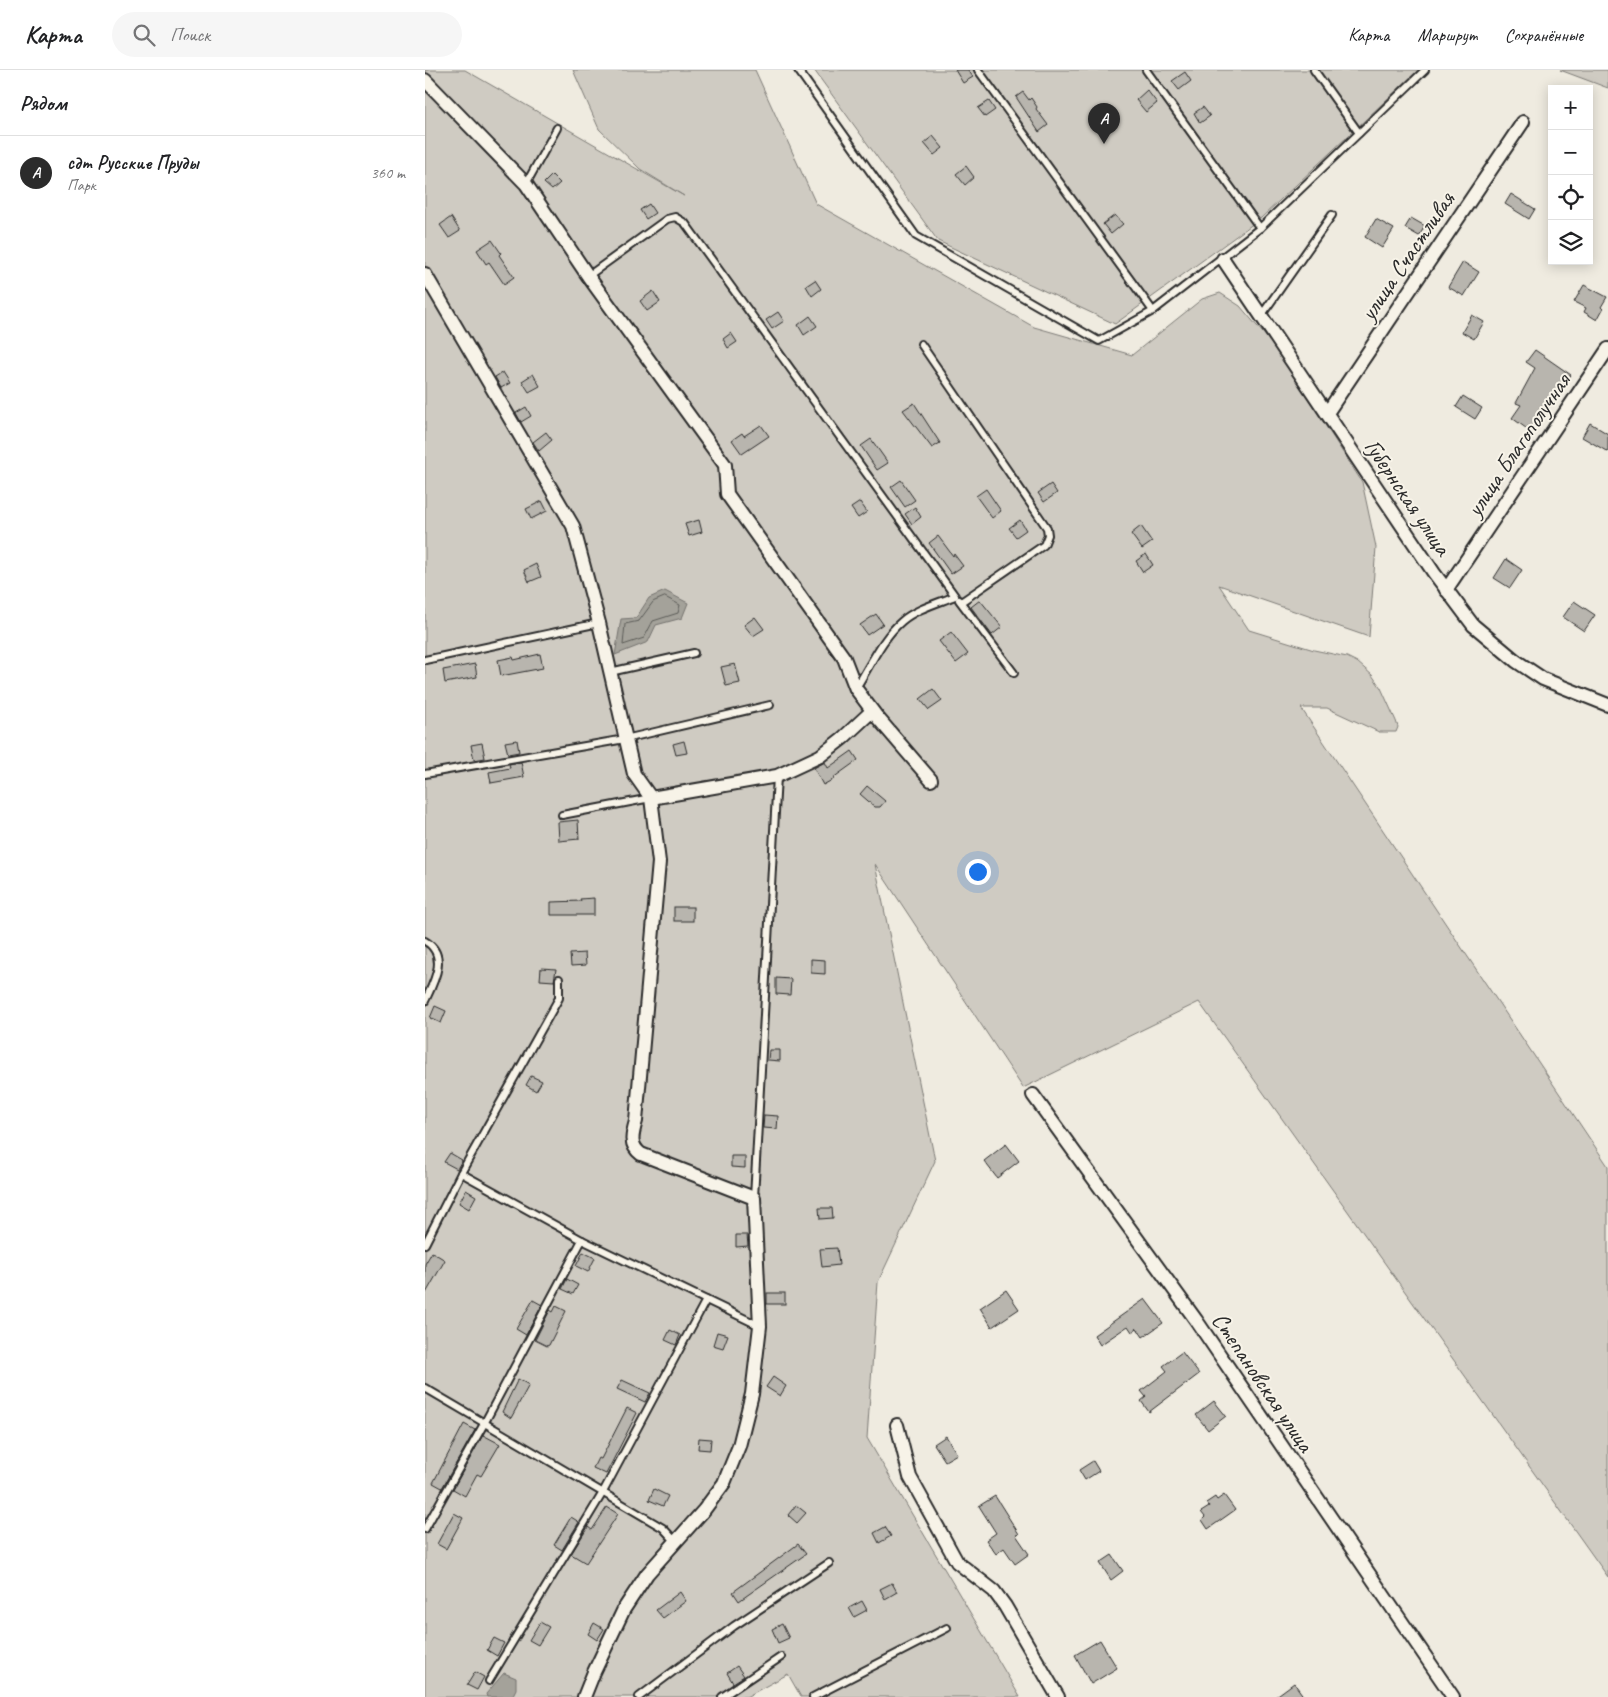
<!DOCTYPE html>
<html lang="ru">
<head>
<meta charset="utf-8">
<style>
  body { margin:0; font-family:Caveat,sans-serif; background:#f6f6f6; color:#202124 }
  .controls { position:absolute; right:15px; top:15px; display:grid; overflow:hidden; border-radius:0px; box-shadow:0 2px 12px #0003 }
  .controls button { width:45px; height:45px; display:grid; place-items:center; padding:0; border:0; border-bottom:1px solid #e0e0e0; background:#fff; color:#202124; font:25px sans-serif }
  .you { position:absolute; left:552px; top:801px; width:18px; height:18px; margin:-12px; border:4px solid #fff; border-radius:50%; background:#1a73e8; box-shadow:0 0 0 8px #1a73e833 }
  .badge { display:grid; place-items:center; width:32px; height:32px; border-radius:50%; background:#2b2b2b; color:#fff; font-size:16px; font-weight:700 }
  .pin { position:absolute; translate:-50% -41px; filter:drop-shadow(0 1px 2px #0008) }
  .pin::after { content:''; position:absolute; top:26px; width:18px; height:15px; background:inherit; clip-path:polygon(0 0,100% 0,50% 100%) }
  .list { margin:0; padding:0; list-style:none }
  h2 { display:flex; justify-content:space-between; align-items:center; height:65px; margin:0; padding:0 20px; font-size:21px }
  h2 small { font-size:16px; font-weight:400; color:#757577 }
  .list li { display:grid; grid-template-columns:32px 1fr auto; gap:15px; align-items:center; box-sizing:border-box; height:75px; padding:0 20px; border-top:1px solid #e0e0e0 }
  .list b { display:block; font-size:19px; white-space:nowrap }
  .list p { margin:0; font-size:16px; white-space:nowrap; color:#757577 }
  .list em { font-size:16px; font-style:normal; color:#757577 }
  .icon { flex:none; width:28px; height:28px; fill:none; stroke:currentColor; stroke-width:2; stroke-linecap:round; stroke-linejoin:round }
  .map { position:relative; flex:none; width:1183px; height:1627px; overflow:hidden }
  header { display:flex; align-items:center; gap:30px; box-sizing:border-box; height:70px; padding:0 25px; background:#fff; border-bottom:1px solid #e0e0e0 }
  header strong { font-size:24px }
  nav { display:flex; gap:28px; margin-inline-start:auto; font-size:18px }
  .search { width:350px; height:45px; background:#f6f6f6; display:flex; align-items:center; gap:12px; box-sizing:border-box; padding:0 18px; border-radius:28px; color:#757577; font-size:19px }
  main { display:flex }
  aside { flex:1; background:#fff }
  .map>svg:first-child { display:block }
  .green { fill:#cfcbc2; stroke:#7d7b76 }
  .water { fill:#a4a29a; stroke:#74726e }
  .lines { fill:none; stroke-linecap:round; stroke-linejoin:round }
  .shore { stroke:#5b5b57; stroke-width:1 }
  .building { fill:#b8b5ae; stroke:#2b2b2b }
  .lane-casing { stroke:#2b2b2b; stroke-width:10 }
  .street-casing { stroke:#2b2b2b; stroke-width:16 }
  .lane { stroke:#f7f3e8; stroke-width:6 }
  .street { stroke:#f7f3e8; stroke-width:12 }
  .labels { text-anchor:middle; stroke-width:4; stroke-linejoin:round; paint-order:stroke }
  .street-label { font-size:24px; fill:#2b2b2b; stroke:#f7f3e8 }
</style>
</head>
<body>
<header>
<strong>Карта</strong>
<div class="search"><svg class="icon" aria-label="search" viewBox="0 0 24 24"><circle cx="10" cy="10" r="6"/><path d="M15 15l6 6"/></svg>Поиск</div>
<nav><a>Карта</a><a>Маршрут</a><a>Сохранённые</a></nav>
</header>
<main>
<aside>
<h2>Рядом<small></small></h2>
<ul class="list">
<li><span class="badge">A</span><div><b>сдт Русские Пруды</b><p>Парк</p></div><em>360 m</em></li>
</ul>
</aside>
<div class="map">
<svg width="1183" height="1627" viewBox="0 0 1183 1627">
  <rect width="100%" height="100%" fill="#efebe0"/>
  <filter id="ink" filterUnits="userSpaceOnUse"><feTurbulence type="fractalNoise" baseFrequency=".02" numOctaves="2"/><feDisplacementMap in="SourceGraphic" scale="10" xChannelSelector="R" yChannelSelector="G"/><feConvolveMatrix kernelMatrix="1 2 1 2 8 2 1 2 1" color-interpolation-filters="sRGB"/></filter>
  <g filter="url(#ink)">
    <g class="green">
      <path d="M0,0h40l219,126 -44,-27 -41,-40 -26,-59h182l61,134 218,123 98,28 70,-56 18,-6 20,13 34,40 88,136 14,65 -7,90 -150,-52 30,45 65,20 33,7 10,5 15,13 9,13 15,33 2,6 -2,5h-17l-52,-24h-26l307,458v411l-409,-575 -176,86 -148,-224 60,297 -57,121 -11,156 153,259h-219l-13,-23 -42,23h-321z"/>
      <path d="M389,0h604l-157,148 -146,106 -177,-83z"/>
      <path d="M1135,0h48v18z"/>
    </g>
    <g class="water">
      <path d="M240,521l23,12 -6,15 -26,7 -8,17 -33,13 6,-36 15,-1 13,-20z"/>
      <path d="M79,1603l12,5v11l-4,8h-25l-1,-3z"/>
    </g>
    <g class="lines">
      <path class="shore" d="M240,527l15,8 -2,8 -25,8 -9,17 -21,7 2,-21 14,-3 14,-19z"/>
    </g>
    <g class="building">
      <path d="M530,0h13l5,7 -10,6z"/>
      <path d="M760,2l6,9 -12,9 -7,-9z"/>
      <path d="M722,20l10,13 -11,9 -10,-12z"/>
      <path d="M598,22l6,8 2,-2 6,9 -1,2 12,16 -9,7 -23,-35z"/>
      <path d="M564,31l6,9 -10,7 -7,-9z"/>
      <path d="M778,37l7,9 -10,7 -6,-10z"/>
      <path d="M508,66l10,12 -9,7 -10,-12z"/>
      <path d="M541,96l8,11 -9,8 -9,-11z"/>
      <path d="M127,105l8,8 -8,7 -8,-7z"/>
      <path d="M1086,124l24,15 -6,10 -24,-15z"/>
      <path d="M224,134l6,9 -9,6 -6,-9z"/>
      <path d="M690,145l8,9 -12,10 -8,-10z"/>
      <path d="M26,147l9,14 -11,7 -9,-13z"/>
      <path d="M986,148l14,8 -6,10 -14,-8z"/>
      <path d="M951,149l18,10 -12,19 -17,-11z"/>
      <path d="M67,170l9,13 -2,2 15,22 -10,7 -15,-22 -3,2 -9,-14z"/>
      <path d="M1038,192l16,10 -15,24 -16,-9z"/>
      <path d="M390,210l6,9 -9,7 -6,-10z"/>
      <path d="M1159,215l23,12 -6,10 2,2 -6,11 -13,-8 2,-4 -12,-6z"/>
      <path d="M228,221l7,11 -13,9 -7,-10z"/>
      <path d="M353,242l6,9 -12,8 -6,-9z"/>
      <path d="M1047,245l12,7 -10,17 -12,-7z"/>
      <path d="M385,246l7,10 -13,9 -6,-10z"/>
      <path d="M306,263l6,9 -9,6 -5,-9z"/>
      <path d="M1110,280l36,25 -9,11h-1l-16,28 -2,-1 -13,18 -18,-13 9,-13 -5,-2 19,-35 -9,-6z"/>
      <path d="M78,302l7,11 -9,5 -6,-11z"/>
      <path d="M108,304l7,12 -11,6 -7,-11z"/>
      <path d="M1038,326l19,12 -7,11 -19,-12z"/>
      <path d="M489,333l26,40 -8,5 -29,-38z"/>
      <path d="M101,337l5,9 -10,6 -5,-9z"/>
      <path d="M1165,353l18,11v18l-26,-15z"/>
      <path d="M336,355l8,11 -27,18 -10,-14 10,-7 2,3z"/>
      <path d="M121,362l6,8 -13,11 -6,-9z"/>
      <path d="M446,369l17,24 -11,7 -16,-24z"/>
      <path d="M476,410l14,20 -10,7 -14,-20z"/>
      <path d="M626,414l6,9 -13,9 -6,-9z"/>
      <path d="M561,419l15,22 -9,7 -16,-22z"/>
      <path d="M117,431l5,10 -16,8 -5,-10z"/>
      <path d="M435,432l7,10 -9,6 -7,-10z"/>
      <path d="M490,437l6,10 -9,7 -7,-10z"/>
      <path d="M274,450l3,12 -13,4 -4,-12z"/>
      <path d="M595,450l6,10 -10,7 -7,-9z"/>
      <path d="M716,456l11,16 -10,7 -11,-15z"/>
      <path d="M513,466l15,20 1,-2 9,12 -12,8 -22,-31z"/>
      <path d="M721,484l7,11 -10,7 -7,-11z"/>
      <path d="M1081,489l16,11 -12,18 -16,-10z"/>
      <path d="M111,494l5,13 -12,5 -5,-12z"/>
      <path d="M555,530l22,27 -10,8 -21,-28z"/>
      <path d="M1149,531l21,14 -11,16 -21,-14z"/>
      <path d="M451,544l7,10 -16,11 -7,-10z"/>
      <path d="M330,547l9,12 -11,7 -9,-11z"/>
      <path d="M526,562l17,22 -12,9 -17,-22z"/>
      <path d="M115,584l3,14 -42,8 -3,-16 15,-3 1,3z"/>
      <path d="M50,594l2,13 -32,6 -2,-13z"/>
      <path d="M310,594l5,19 -14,3 -5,-19z"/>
      <path d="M508,619l9,12 -13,9 -9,-11z"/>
      <path d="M92,670l2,12 -11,2 -3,-12z"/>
      <path d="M259,671l3,12 -11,2 -3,-11z"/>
      <path d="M57,673l3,15 -11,2 -3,-15z"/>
      <path d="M427,681l6,9 -25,18 1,1 -11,6 -9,-17 11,-6 3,6z"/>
      <path d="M96,692l3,15 -33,6 -2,-11 21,-4 -1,-4z"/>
      <path d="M442,716l18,15 -5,6h-5l-15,-13z"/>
      <path d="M153,750l1,19 -20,2 -1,-19z"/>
      <path d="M169,828v17h-43v-13l30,-1 -1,-2z"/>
      <rect x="249" y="837" width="19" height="14"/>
      <path d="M160,883l1,12 -15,1 -1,-12z"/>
      <path d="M386,889l14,1v14l-14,-1z"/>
      <path d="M116,898l15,1 -2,12 -14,-1z"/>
      <path d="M351,908l15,1 -1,16 -14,-1z"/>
      <path d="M10,936l11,5 -5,12 -11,-5z"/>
      <path d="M344,980h11v11l-12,-1z"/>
      <path d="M106,1006l11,5 -6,10 -10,-6z"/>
      <path d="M339,1045l14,1 -1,13 -14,-1z"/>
      <path d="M581,1074l13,17 -22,17 -13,-17z"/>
      <path d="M25,1083l12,7 -5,9 -13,-7z"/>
      <path d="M306,1086h14v12l-14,-1z"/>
      <path d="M41,1120l10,6 -7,13 -10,-6z"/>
      <path d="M394,1138h13l1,10 -13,1z"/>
      <path d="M311,1165h11l1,11 -12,1z"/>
      <path d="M412,1178l2,17 -17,2 -2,-18z"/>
      <path d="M7,1182l13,8 -20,35v-31z"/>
      <path d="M158,1182l12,6 -7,14 -12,-6z"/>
      <path d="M142,1209l11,6 -5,9 -11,-5z"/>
      <path d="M581,1220l13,19 -27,18 -12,-19z"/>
      <rect x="342" y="1223" width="18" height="11"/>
      <path d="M720,1229l18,24 -20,14 -6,-9 -5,4 -4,-6 -28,19 -6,-10z"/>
      <path d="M108,1230l9,5 -16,30 -10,-6z"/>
      <path d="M131,1236l10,5 -17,34 -2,1 -12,-6 15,-30 3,2z"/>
      <path d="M245,1260l10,5 -4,10 -11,-5z"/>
      <path d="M292,1262l11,3 -5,13 -10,-3z"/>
      <path d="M757,1282l17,22 -50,38 -8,-11 5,-4 -5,-6 26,-20 -4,-5z"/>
      <path d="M348,1307l13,9 -6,10 -14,-9z"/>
      <path d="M93,1309l11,6 -18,33 -9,-6z"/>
      <path d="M197,1310l28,13 -5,9 -28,-13z"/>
      <path d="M789,1331l12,15 -18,14 -12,-15z"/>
      <path d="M202,1338l10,5 -31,61 -13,-6 5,-10 3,1z"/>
      <path d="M39,1354l11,6 -33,58 -9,-5z"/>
      <path d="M58,1365l17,9 -19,32 -4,-2 -12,22 -12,-7z"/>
      <path d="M521,1366l11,18 -12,7 -11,-17z"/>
      <path d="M274,1368l12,1 -1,11 -12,-1z"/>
      <path d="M668,1391l6,10 -14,9 -6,-10z"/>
      <path d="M229,1419l14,7 -5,10 -14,-6z"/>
      <path d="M799,1425l11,15 -27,19 -6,-9 3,-3 -4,-5 8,-5 -3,-4 9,-6 2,3z"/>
      <path d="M570,1426l24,38 -3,1 13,19 -14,10 -11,-16 -8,6 -10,-14 10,-7 -17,-27z"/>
      <path d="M371,1435l10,8 -9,10 -9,-8z"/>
      <path d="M182,1437l11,7 -32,49 -15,-9 17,-27 4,3z"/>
      <path d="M29,1443l9,5 -17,31 -9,-5z"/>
      <path d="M146,1447l8,5 -17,28 -8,-5z"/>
      <path d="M460,1457l6,9 -12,7 -5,-10z"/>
      <path d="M373,1474l8,10 -67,47 -6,-9z"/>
      <path d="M687,1485l11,16 -12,9 -11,-17z"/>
      <path d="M467,1513l5,9 -12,7 -5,-10z"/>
      <path d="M255,1522l6,9 -23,17 -7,-8z"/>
      <path d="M437,1531l5,9 -13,7 -5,-9z"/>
      <path d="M115,1552l9,5 -11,18 -9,-5z"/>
      <path d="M169,1553l10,6 -7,11 -9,-6z"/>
      <path d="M357,1554l7,14 -11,5 -6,-14z"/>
      <path d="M69,1568l10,5 -7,13 -10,-6z"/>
      <path d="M675,1570l17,28 -26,16 -16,-29z"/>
      <path d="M312,1596l7,10 -11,7 -6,-10z"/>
      <path d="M50,1602l9,5 -7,13 -10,-5z"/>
      <path d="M869,1613l10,14h-29z"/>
    </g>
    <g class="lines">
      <g class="lane-casing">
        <g id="lane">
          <path d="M373,0l118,166 183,105 54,-30 107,-83 165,-158"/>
          <path d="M553,0l175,241"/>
          <path d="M721,0l114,158"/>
          <path d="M889,0l45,63"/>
          <path d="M101,114l31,-56"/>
          <path d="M163,206l79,-57 8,-2 10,6 270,373c-17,7 -39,13 -53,25 -20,17 -32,45 -46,67"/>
          <path d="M836,246l71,-101"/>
          <path d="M496,274l126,184 1,7 -4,10 -83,57"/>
          <path d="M534,530l55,73"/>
          <path d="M0,590l174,-37"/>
          <path d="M185,602l84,-19"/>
          <path d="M0,704l200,-35 145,-34"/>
          <path d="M137,745l89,-17"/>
          <path d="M0,871c24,14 9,41 0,60"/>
          <path d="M134,909v19l-98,175 121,67 178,86"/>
          <path d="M329,1128l23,-422"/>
          <path d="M0,1174l36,-71"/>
          <path d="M0,1318l238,140 13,14"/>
          <path d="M0,1459l60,-107 97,-182"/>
          <path d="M64,1611l113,-187 104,-194"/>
          <path d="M214,1627l95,-71 95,-63"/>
          <path d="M297,1627l59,-40"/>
          <path d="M388,1627l134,-69"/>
        </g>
      </g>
      <g class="street-casing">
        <g id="street">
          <path d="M0,10l101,104 62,92 137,189 2,29 117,164 12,31 21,28 54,63"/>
          <path d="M798,189l211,314 39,52 43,36 27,18 65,26"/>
          <path d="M0,204l148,252 26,97 35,151 17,24 8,64 -23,259c-4,14 -7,24 5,33l113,44 6,128 -8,68 -13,52 -15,37 -20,27 -57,64 -23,35 -30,63 -10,25"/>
          <path d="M902,343l196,-291"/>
          <path d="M1021,520l162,-241"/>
          <path d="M226,728l126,-22 43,-20 23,-18 29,-27"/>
          <path d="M608,1025l163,225 257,377"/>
          <path d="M472,1355l13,52 47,85 37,29 11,15 53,91"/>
        </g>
      </g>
      <use href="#lane" class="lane"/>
      <use href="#street" class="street"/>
    </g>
  </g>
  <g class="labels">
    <g class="street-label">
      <text transform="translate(982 186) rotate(-56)" y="8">улица Счастливая</text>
      <text transform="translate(1093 375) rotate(-56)" y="8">улица Благополучная</text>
      <text transform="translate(983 427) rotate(56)" y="8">Губернская улица</text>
      <text transform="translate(838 1312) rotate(56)" y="8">Степановская улица</text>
    </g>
  </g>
</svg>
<div class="controls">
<button>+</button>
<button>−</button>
<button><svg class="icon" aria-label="locate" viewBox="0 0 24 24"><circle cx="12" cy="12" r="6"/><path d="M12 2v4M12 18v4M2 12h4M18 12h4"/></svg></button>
<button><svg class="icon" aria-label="layers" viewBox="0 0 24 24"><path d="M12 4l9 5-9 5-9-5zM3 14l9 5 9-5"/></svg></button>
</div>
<div class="you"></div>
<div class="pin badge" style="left:679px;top:74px">A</div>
</div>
</main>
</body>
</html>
